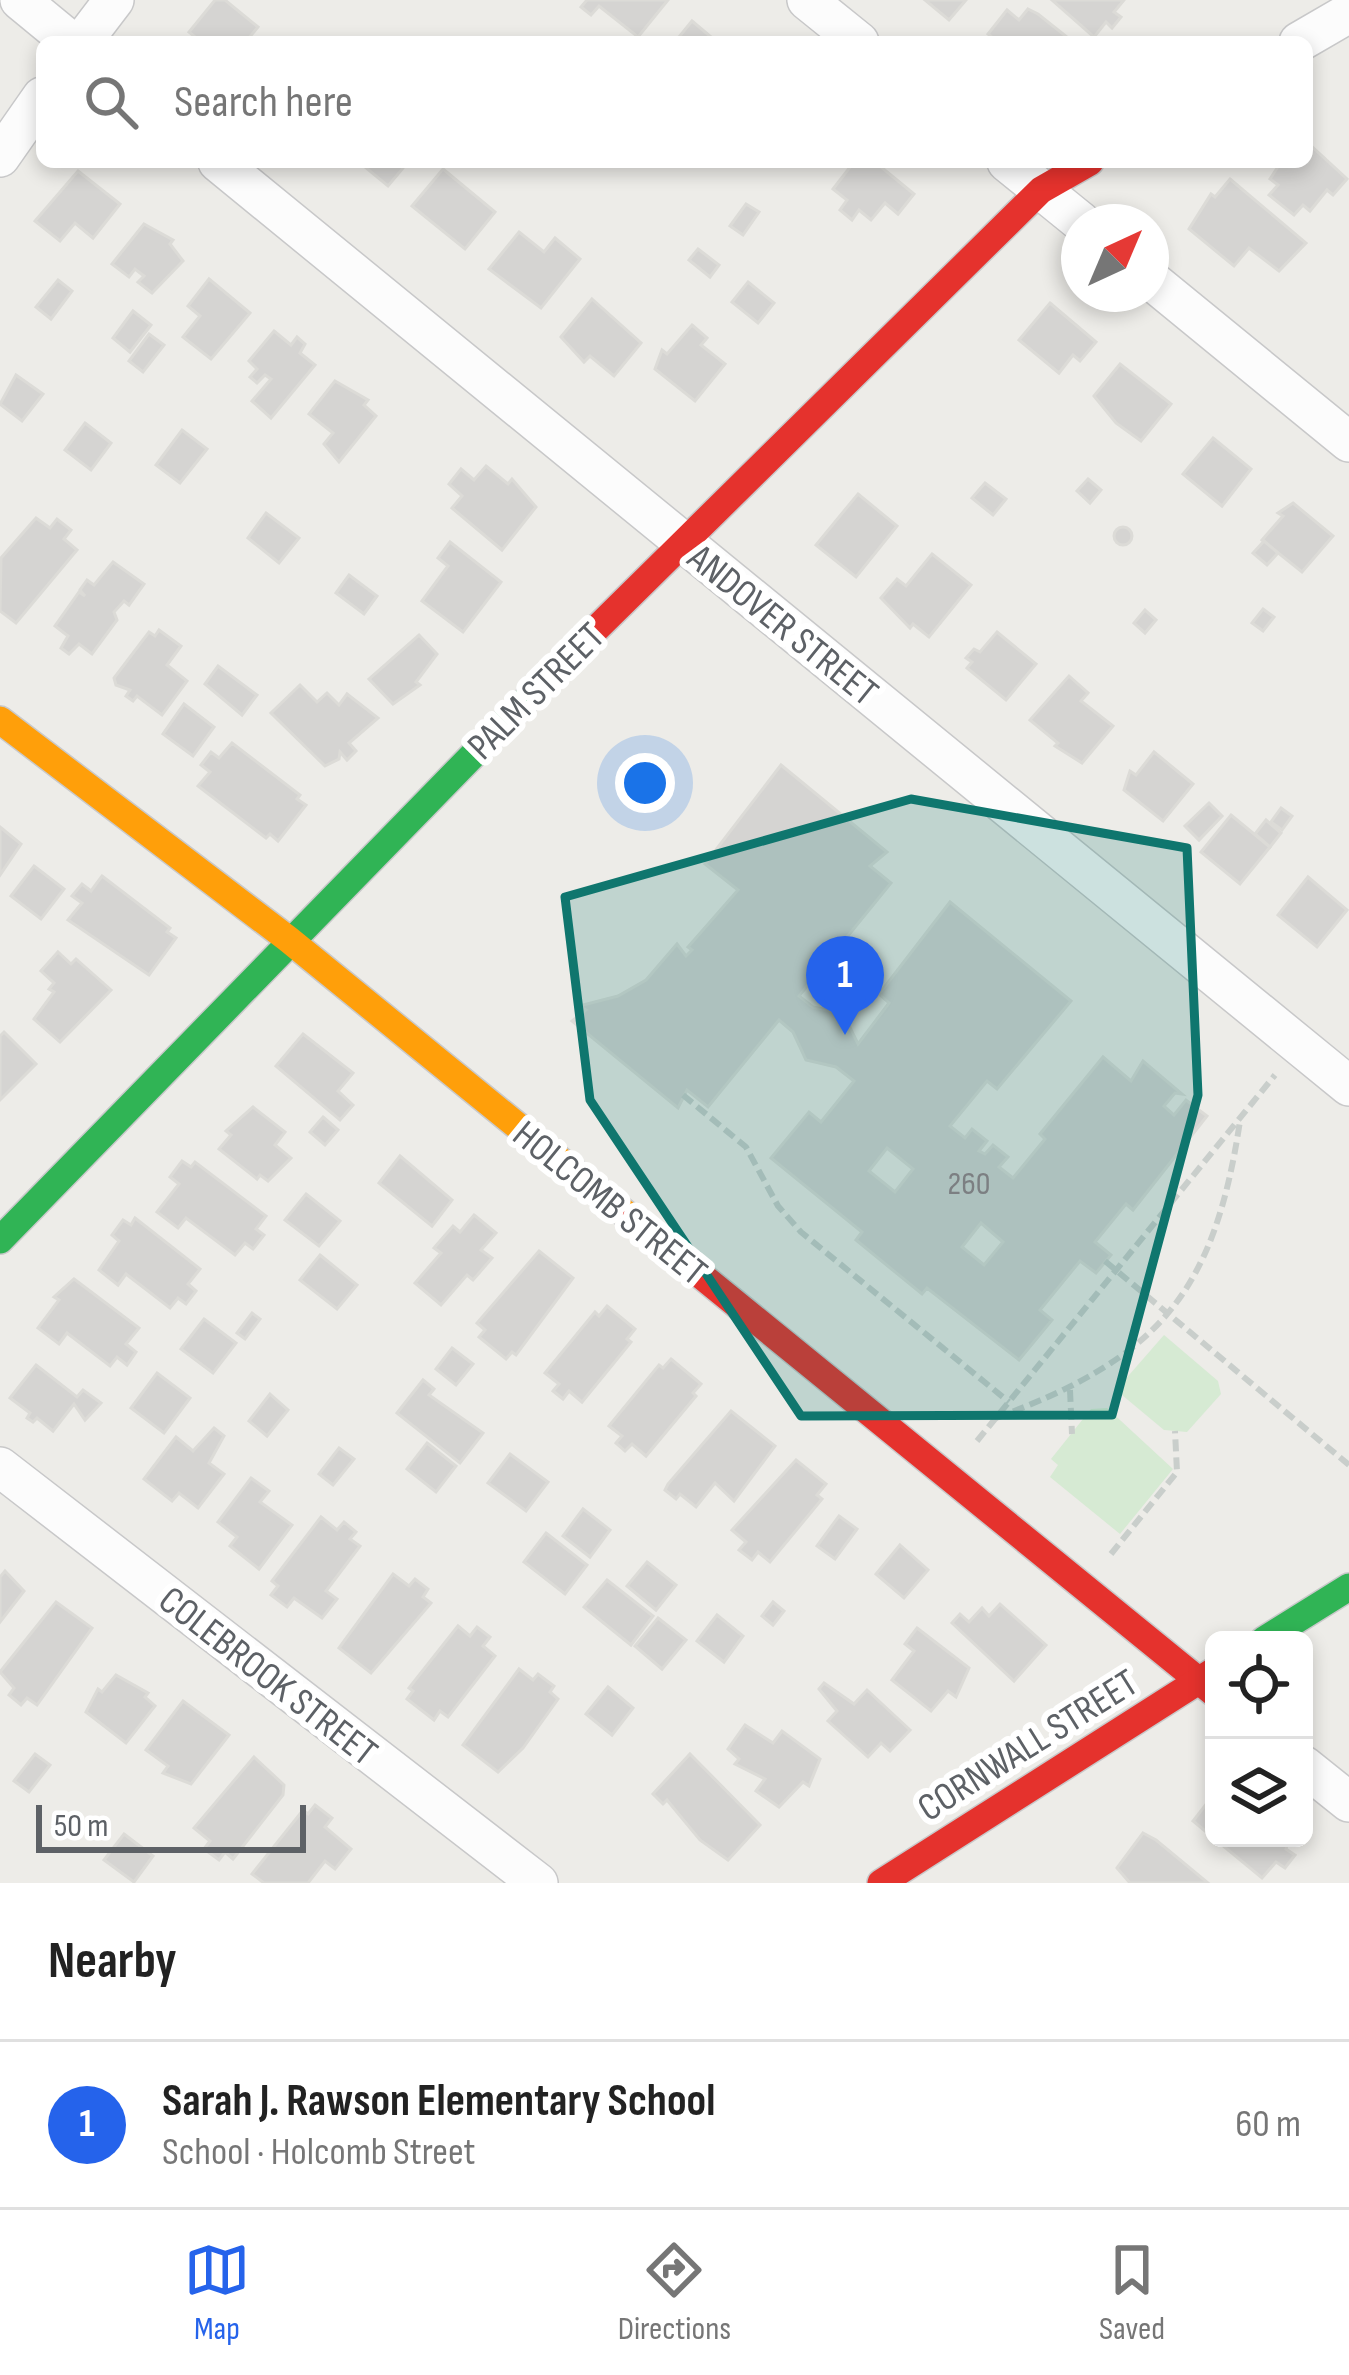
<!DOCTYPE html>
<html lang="en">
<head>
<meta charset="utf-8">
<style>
  body { margin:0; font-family:"Sofia Sans Condensed",sans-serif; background:#f6f6f6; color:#222 }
  .controls { position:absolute; right:36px; bottom:36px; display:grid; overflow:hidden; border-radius:18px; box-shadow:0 6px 18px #0003 }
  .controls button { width:108px; height:108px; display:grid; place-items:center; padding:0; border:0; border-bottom:3px solid #e0e0e0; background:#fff; color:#222; font:60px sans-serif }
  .compass { position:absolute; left:1061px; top:204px; width:108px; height:108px; border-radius:50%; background:#fff; box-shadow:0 6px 18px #0003; rotate:44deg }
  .scale { position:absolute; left:36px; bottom:30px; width:270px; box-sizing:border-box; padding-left:12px; border:6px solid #5d6166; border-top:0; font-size:33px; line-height:42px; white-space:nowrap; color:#5d6166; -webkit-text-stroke:9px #fff; paint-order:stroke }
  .you { position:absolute; left:645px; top:783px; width:42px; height:42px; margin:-30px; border:9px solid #fff; border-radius:50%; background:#1a73e8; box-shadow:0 0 0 18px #1a73e833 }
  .badge { display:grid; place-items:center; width:78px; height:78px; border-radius:50%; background:#2563eb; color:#fff; font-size:39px; font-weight:700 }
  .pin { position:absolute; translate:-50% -99px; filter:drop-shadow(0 3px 6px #0008) }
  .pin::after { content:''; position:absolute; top:63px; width:42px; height:36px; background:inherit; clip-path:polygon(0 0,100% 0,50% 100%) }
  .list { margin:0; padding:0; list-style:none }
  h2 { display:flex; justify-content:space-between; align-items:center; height:156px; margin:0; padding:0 48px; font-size:51px }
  h2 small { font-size:39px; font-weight:400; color:#767676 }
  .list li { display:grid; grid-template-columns:78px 1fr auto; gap:36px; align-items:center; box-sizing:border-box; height:168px; padding:0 48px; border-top:3px solid #e0e0e0 }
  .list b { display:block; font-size:45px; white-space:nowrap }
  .list p { margin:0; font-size:39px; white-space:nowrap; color:#767676 }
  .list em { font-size:39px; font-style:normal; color:#767676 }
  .icon { flex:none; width:66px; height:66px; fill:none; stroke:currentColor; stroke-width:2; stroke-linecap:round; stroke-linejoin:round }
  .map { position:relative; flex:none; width:1349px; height:1883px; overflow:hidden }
  .search { position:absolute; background:#fff; box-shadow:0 6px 18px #0003; left:36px; right:36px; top:36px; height:132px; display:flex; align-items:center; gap:30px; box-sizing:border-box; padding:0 42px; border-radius:18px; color:#767676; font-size:45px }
  .sheet { height:324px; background:#fff }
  nav { display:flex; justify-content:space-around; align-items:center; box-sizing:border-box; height:168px; border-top:3px solid #e0e0e0; background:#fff; font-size:33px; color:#767676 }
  nav a { display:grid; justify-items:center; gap:6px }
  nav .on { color:#2563eb }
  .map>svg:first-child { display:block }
  .green { fill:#d6ead3 }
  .building { fill:#d5d4d2; stroke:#dcdbd7; stroke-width:3; fill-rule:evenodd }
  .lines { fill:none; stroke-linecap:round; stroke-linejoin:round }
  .street-casing { stroke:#c8c8c9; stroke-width:42 }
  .fast-casing { stroke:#c9c9ca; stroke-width:30 }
  .slow-casing { stroke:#c9c9ca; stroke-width:30 }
  .jam-casing { stroke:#c9c9ca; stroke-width:30 }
  .path { stroke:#c9cecb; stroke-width:6; stroke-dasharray:12 6; stroke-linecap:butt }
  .street { stroke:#fcfcfc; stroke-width:39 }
  .fast { stroke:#30b455; stroke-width:27 }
  .slow { stroke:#ff9f0a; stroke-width:27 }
  .jam { stroke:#e5322d; stroke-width:27 }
  .marked { fill:#0f766e; fill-opacity:0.2; stroke:#0f766e; stroke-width:9; stroke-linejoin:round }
  .labels { text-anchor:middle; stroke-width:12; stroke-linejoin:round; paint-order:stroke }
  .number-label { font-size:33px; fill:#7c7f82 }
  .street-label { font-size:39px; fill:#5d6166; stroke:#fff }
</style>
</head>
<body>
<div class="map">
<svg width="1349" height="1883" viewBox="0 0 1349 1883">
  <rect width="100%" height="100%" fill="#edece8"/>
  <g class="green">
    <path d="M1164,1335l54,46 3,13 -34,38 -23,-2 -48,-40z"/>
    <path d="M1107,1408l66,61 -53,65 -70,-57 8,-12 -7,-6 40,-50z"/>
  </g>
  <g class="building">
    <path d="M215,0h10l33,27 -10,12 4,3h-51l-12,-10z"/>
    <path d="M587,0h81l-30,37 -39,-31 -8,9 -10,-8z"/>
    <path d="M925,0h41l-17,20z"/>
    <path d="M1052,0h72l-10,12 7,5 -9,11 -6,-6 -12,15z"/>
    <path d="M1028,9l10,5 34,27 -74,1 -10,-8 19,-24 12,10z"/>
    <path d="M692,21l25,21h-42z"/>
    <path d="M1307,142l40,37 -14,16 -6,-5 -17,21 -7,-6 -9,10 -25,-20 9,-10 -8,-6 11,-17h26z"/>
    <path d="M359,162h49l-20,24z"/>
    <path d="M854,162h21l39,32 -16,20 -13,-11 -14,17 -12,-10 -7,10 -12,-10 7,-10 -14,-11z"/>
    <path d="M443,169l52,43 -30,37 -53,-43z"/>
    <path d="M78,171l42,33 -27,34 -18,-15 -15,18 -25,-20z"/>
    <path d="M1230,179l76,64 -27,28 -30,-23 -15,18 -45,-37 22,-35 4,3z"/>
    <path d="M746,204l13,8 -16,23 -13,-9z"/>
    <path d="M144,224l29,16 -3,4 13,17 -31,32 -14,-11 6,-6 -9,-7 -6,8 -17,-13z"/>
    <path d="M519,232l25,20 11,-14 25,21 -39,49 -52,-39z"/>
    <path d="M698,249l21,16 -9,12 -21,-17z"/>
    <path d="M209,279l41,34 -39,46 -28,-22 17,-21 -12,-10z"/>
    <path d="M58,280l14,11 -21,28 -15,-12z"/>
    <path d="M748,282l26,21 -16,20 -26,-21z"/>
    <path d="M592,299l49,44 -27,33 -24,-20 -6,6 -23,-25z"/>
    <path d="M1050,303l46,39 -16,19 -7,-6 -14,18 -40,-33z"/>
    <path d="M133,311l18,14 -21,27 -17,-14z"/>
    <path d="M692,325l15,13 -6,7 24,19 -30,37 -40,-32 7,-19 5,4z"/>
    <path d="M274,331l17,14 6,-8 8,7 -5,9 15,12 -44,53 -19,-17 19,-22 -6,-4 -8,8 -7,-6 7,-8 -8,-8z"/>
    <path d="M149,334l15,11 -21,27 -14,-11z"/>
    <path d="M1120,364l51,40 -30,37 -25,-18 -22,-27z"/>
    <path d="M16,375l27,19 -21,27 -22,-17z"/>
    <path d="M335,381l33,19 -4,5 12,11 -37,46 -15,-18 9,-11 -24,-19z"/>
    <path d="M85,423l26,20 -20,27 -26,-20z"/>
    <path d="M182,430l25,19 -27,34 -24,-18z"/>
    <path d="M1213,438l38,31 -29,37 -39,-32z"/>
    <path d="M486,466l22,18 4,-5 24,28 -34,43 -50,-42 10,-12 -13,-12 12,-15 13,11z"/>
    <path d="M1088,479l13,11 -11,13 -13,-12z"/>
    <path d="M985,483l21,16 -13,16 -21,-17z"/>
    <path d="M858,494l39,32 -41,51 -40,-32z"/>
    <path d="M1293,503l40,33 -31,36 -40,-32 21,-24 -5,-3z"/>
    <path d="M266,513l33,25 -20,25 -31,-25z"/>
    <path d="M36,518l14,10 7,-9 14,11 -7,9 13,11 -61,73 -16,-12 1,-53z"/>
    <circle cx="1123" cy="536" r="9"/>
    <path d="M1264,541l14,12 -11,12 -14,-12z"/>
    <path d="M450,542l51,40 -38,50 -41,-31 26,-35 -10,-8z"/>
    <path d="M932,554l39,31 -42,52 -16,-13 -3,4 -29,-30 16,-19 9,7z"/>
    <path d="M113,562l31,22 -15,21 -5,-4 -10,11 3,8 -25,34 -13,-10 -10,10 -8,-6 7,-12 -13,-10 24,-34 6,4 -5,-6 7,-10 7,5z"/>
    <path d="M349,575l28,21 -13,18 -28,-21z"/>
    <path d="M1263,609l11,8 -11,14 -11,-8z"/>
    <path d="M1145,610l11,10 -11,13 -11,-10z"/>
    <path d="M159,630l22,16 -14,19 20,16 -25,34 -25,-19 -4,5 -7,-5 4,-6 -14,-5 -2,-7 35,-46 6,4z"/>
    <path d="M997,632l39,32 -30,36 -39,-32 5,-6 -6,-4 8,-9 6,3z"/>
    <path d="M419,635l18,19 -21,28 4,3 -27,19 -24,-25z"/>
    <path d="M218,666l39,29 -15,20 -37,-31z"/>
    <path d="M1069,676l19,17 -7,8 32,25 -31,37 -27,-17 3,-3 -28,-23z"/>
    <path d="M300,685l17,17 10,-9 12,12 8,-11 31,24 -29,25 7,8 -9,9 -7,-8 -1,7 -14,7 -54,-53z"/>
    <path d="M184,704l30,23 -21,29 -30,-22z"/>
    <path d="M232,743l68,52 -3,4 9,6 -28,36 -8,-7 -4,4 -68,-52 12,-14 -9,-7 10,-13 8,6z"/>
    <path d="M1154,752l39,32 -30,37 -39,-31 6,-19 6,4z"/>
    <path d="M781,765l106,87 -17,14 21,17 -92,113 14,11 30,6 15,31 31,-41 -10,-9 71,-92 121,99 -74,88 -10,-8 -37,45 15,12 7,-9 15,12 -8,10 6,3 8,-9 15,12 -9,10 14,11 32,-39 -5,-5 63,-77 28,24 12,-20 39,33 -7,-1 -11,13 10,9 12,-15 21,16 -74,94 -7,-6 -31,38 16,13 -15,18 -16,-12 -40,49 12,10 -33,40 -92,-72 -5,6 -66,-54 6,-8 -91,-74 38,-46 12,10 33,-41 -18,-14 -30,-7 -13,-28 -14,-12 -71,87 -21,-17 -9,18 -106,-87 14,-11 -7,-4 39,-10 28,-16 31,-36 9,12 6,-6 -4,-3 50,-57 -33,-26zM887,1148l26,21 -18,23 -26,-21zM981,1223l22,19 -19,23 -22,-18z"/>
    <path d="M1209,803l13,13 -23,24 -14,-14z"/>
    <path d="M1281,808l11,8 -10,14 -11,-8z"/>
    <path d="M1231,815l39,32 -30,37 -39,-32z"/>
    <path d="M1266,820l15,13 -11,14 -15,-13z"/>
    <path d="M0,827l21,17 -21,31z"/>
    <path d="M34,866l30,23 -23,30 -30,-23z"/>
    <path d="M102,876l68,52 -3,4 9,6 -27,37 -81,-55 14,-17 -10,-7 10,-12 9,7z"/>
    <path d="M1308,877l39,33 -30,37 -39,-32z"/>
    <path d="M58,952l13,12 5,-5 35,31 -51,52 -26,-23 20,-27 -5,-3 5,-6 -13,-12z"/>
    <path d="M4,1032l32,32 -36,36v-64z"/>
    <path d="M303,1034l50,39 -15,18 15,14 -13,15 -64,-54z"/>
    <path d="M253,1107l32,25 -10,13 16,13 -23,23 -8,-6 -3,4 -38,-30 12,-14 -5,-4z"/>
    <path d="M323,1117l15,13 -13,15 -15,-13z"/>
    <path d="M400,1156l52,44 -20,26 -53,-43z"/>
    <path d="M182,1161l9,6 4,-5 71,54 -10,13 8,6 -11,14 -8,-6 -10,12 -49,-37 -8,10 -21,-16 22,-28 -9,-7z"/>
    <path d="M306,1194l34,27 -21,25 -34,-26z"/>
    <path d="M474,1215l22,18 -15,17 11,8 -19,22 -6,-5 -26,30 -26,-22 26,-30 -7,-5 19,-22 7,6z"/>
    <path d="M135,1218l65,51 -12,15 8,7 -10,13 -8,-6 -8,10 -44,-34 -8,11 -19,-15 20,-29 -7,-6 11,-15 8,5z"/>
    <path d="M539,1251l34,27 -57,77 -4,-3 -6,7 -27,-22 6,-7 -8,-7z"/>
    <path d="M320,1255l37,30 -20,24 -37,-29z"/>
    <path d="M74,1279l65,49 -13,16 10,8 -9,13 -10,-8 -7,9 -43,-33 -8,11 -21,-16 21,-28 -5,-3z"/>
    <path d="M607,1306l28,23 -8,10 4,3 -49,60 -13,-11 -6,8 -10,-8 6,-7 -14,-11 50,-61 4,4z"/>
    <path d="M252,1313l8,6 -15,20 -8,-6z"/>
    <path d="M204,1319l32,24 -23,30 -32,-24z"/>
    <path d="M452,1348l21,16 -17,21 -20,-16z"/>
    <path d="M671,1359l30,25 -8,9 3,3 -50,60 -14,-12 -7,7 -9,-8 6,-7 -13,-10 50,-61 4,3z"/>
    <path d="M36,1365l41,32 6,-7 18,13 -16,17 -11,-16 -21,27 -16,-13 -4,4 -6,-4 3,-5 -20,-15z"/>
    <path d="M157,1373l33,25 -26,35 -33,-25z"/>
    <path d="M423,1380l11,9 -5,6 54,38 -23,30 -63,-50z"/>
    <path d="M270,1394l18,16 -21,26 -18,-15z"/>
    <path d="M731,1411l44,35 -41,55 -19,-18 -19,24 -16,-13 -4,5 -11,-9 3,-6z"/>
    <path d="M214,1428l10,8 -15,27 15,11 -26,34 -19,-15 -7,8 -28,-22 32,-42 17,14z"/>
    <path d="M427,1443l29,23 -20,26 -29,-23z"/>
    <path d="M339,1448l15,11 -21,26 -14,-11z"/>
    <path d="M510,1454l38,28 -22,29 -38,-28z"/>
    <path d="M796,1460l30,24 -9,11 5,4 -52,63 -12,-10 -6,8 -13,-10 7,-8 -14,-12z"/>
    <path d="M251,1478l18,13 -9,11 32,23 -33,44 -29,-23 7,-9 -19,-15z"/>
    <path d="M583,1509l27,21 -20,27 -27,-21z"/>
    <path d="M839,1516l18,13 -22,30 -18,-13z"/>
    <path d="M321,1517l16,13 7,-8 12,10 -6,7 10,7 -34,45 11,8 -15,19 -28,-20 -7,9 -16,-12 7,-9 -6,-5z"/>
    <path d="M546,1533l41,32 -22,29 -41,-32z"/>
    <path d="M900,1545l28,25 -24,28 -28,-24z"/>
    <path d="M647,1562l29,23 -20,25 -29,-24z"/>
    <path d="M5,1571l19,20 -24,31v-45z"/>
    <path d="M393,1574l16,12 6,-7 13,10 -5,8 8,6 -60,70 -32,-25z"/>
    <path d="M607,1580l46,36 -22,29 -47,-38z"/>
    <path d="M56,1602l36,26 -55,77 -10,-7 -6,7 -12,-10 5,-7 -14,-16z"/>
    <path d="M773,1602l11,9 -11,14 -11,-9z"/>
    <path d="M1000,1604l46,41 -32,36 -62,-58 8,-9 9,8 13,-14 7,8z"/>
    <path d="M717,1615l26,21 -19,26 -27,-21z"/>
    <path d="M658,1618l28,22 -24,29 -27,-23z"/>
    <path d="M458,1626l12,10 7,-9 13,10 -7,9 12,10 -47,61 -8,-6 -6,9 -27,-21 6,-8 -4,-3z"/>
    <path d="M917,1628l52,40 -13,29 -8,-6 -17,20 -39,-31 22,-29 -9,-7z"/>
    <path d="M519,1669l14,11 5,-6 16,12 -4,6 8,7 -35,49 -25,24 -35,-27z"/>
    <path d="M116,1675l32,18 -3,4 10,9 -29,37 -40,-31 12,-23 4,3z"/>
    <path d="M824,1683l30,21 13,-14 43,40 -20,21 -9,-8 -13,14 -40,-36 9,-10 -18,-22z"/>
    <path d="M608,1687l25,21 -21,27 -26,-21z"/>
    <path d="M183,1701l46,34 -38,49 -28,-11 5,-7 -22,-16z"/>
    <path d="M745,1725l28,18 9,-12 38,28 -11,27 -6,-4 -24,25 -23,-16 9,-12 -30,-15 4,-5 -11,-10z"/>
    <path d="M35,1754l15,11 -21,27 -15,-11z"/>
    <path d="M690,1754l70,71 -32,35 -28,-20 -33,-40 -4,4 -10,-10z"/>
    <path d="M254,1757l30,28 -1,10 -50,64 -8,-7 -6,8 -15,-11 6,-8 -16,-13z"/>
    <path d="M1214,1794v44h75l-3,11 9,6 -10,13 -9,-6 -14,16 -69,-57z"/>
    <path d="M315,1805l17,13 -7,9 26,22 -16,20 -10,-8 -17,22h-44l-12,-9 51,-64 5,4z"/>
    <path d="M1143,1833l13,7 52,43h-78l-13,-15z"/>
    <path d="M124,1834l29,22 -19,26 -30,-22z"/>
  </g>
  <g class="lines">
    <g class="street-casing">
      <g id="street">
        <path d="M20,0l51,42"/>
        <path d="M807,0l52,42"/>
        <path d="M82,42l32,-42"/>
        <path d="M1299,42l50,-29"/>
        <path d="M0,157l42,-60"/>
        <path d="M218,162l1131,924"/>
        <path d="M1007,162l74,60"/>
        <path d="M1151,280l198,162"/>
        <path d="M0,1467l538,416"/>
        <path d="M1304,1766l45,36"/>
      </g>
    </g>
    <g class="fast-casing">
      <g id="fast">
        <path d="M0,1240l591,-606"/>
        <path d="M1264,1640l85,-53"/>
      </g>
    </g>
    <g class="slow-casing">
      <path id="slow" d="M0,720l288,219 345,281"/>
    </g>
    <g class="jam-casing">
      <g id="jam">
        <path d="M591,634l450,-444 49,-28"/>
        <path d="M633,1220l581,473"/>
        <path d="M881,1883l333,-212"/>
      </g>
    </g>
    <g class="path">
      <path d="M683,1095l63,52 32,59 23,26 208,170"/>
      <path d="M1105,1261l244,204"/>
      <path d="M1070,1390l2,44"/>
      <path d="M996,1418c162,-60 218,-124 244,-297"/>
      <path d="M977,1441l298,-366"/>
      <path d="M1111,1554l66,-82 -2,-41"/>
    </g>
    <use href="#street" class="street"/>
    <use href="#fast" class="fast"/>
    <use href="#slow" class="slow"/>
    <use href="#jam" class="jam"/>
  </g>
  <path class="marked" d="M911,799l276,49 11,247 -86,320 -311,1 -211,-316 -25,-203z"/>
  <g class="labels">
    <g class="number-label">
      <text x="969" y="1194">260</text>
    </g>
    <g class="street-label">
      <text transform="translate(784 624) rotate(39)" y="14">ANDOVER STREET</text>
      <text transform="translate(535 690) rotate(-45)" y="14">PALM STREET</text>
      <text transform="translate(611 1202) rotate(39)" y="14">HOLCOMB STREET</text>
      <text transform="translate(269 1675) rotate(38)" y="14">COLEBROOK STREET</text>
      <text transform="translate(1027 1744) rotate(-32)" y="14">CORNWALL STREET</text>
    </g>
  </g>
</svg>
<div class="controls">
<button><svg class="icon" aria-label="locate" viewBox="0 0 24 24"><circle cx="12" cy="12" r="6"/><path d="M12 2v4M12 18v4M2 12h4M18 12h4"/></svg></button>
<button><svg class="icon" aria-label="layers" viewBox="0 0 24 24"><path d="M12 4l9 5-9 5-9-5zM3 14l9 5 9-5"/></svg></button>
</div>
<svg class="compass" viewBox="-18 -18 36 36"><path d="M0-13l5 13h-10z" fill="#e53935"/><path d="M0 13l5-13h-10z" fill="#767676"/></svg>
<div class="scale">50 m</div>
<div class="you"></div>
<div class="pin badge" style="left:845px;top:1035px">1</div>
<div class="search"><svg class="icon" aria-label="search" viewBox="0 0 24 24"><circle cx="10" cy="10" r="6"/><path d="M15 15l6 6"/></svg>Search here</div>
</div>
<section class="sheet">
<h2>Nearby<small></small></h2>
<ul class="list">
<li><span class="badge">1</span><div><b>Sarah J. Rawson Elementary School</b><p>School · Holcomb Street</p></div><em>60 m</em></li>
</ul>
</section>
<nav>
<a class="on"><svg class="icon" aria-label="map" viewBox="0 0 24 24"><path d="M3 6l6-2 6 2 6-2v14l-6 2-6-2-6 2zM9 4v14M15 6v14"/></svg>Map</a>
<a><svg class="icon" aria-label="directions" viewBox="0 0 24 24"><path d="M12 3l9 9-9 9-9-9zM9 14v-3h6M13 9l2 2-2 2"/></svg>Directions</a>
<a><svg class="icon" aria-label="saved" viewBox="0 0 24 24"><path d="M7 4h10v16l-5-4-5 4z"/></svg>Saved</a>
</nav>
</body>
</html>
